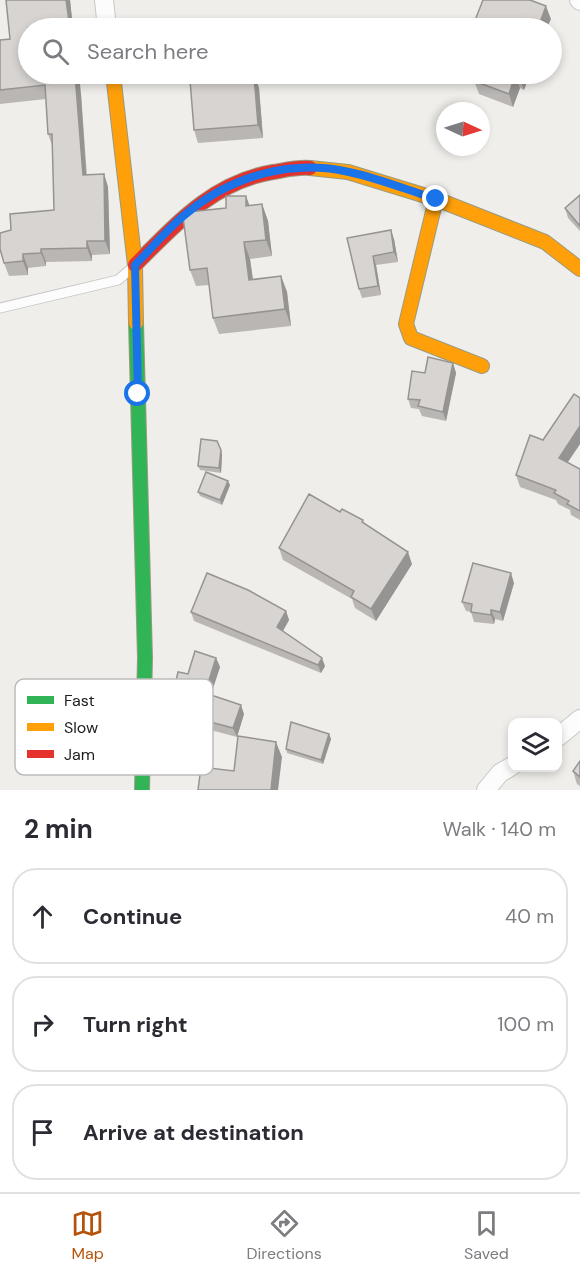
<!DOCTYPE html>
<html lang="en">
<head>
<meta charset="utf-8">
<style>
  body { margin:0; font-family:"DM Sans",sans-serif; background:#f7f7f7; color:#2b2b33 }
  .controls { position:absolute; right:18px; bottom:18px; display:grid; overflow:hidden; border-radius:12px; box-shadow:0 3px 9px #0003 }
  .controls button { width:54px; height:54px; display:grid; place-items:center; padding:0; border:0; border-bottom:2px solid #e1e1e2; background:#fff; color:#2b2b33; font:30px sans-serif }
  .compass { position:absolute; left:436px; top:102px; width:54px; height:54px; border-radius:50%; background:#fff; box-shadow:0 3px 9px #0003; rotate:94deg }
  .stop { position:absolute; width:18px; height:18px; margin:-14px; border:4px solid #1a73e8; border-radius:50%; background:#fff }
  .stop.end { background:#1a73e8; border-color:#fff; box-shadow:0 2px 6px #0008 }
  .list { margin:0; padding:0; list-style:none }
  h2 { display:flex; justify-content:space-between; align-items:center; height:78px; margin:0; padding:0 24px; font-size:26px }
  h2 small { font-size:20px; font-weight:400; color:#7c7c81 }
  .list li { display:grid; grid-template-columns:39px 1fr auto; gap:18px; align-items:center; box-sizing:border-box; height:96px; margin:0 12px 12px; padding:0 12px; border:2px solid #e1e1e2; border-radius:24px }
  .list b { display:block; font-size:22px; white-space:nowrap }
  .list em { font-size:20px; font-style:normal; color:#7c7c81 }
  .icon { flex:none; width:33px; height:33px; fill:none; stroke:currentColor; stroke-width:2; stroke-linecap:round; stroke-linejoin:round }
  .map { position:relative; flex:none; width:580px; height:790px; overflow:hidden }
  .search { position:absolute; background:#fff; box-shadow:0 3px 9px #0003; left:18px; right:18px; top:18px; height:66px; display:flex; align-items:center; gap:15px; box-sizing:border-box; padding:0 21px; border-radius:33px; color:#7c7c81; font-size:22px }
  .sheet { height:402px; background:#fff }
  nav { display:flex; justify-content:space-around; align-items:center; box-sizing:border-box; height:84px; border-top:2px solid #e1e1e2; background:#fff; font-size:16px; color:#7c7c81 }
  nav a { display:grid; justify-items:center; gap:3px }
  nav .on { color:#b45309 }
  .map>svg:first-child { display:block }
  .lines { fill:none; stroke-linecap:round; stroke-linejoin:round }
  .lane-casing { stroke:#c8c8c6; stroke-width:11 }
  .street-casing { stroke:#c8c8c6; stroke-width:20 }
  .fast-casing { stroke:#999b80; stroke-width:16 }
  .slow-casing { stroke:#999b80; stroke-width:16 }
  .jam-casing { stroke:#999b80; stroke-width:16 }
  .lane { stroke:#fdfcfc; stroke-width:9 }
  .street { stroke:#fdfcfc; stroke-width:18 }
  .fast { stroke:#30b455; stroke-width:14 }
  .slow { stroke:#ff9f0a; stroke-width:14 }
  .jam { stroke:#e5322d; stroke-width:14 }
  .wall { fill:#b9b6b4 }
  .shaded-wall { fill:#969492 }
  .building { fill:#d7d4d1; stroke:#969492; stroke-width:1.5 }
  .route { stroke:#1a73e8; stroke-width:8 }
  .key { fill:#fff; stroke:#bcbcbc; stroke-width:1.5 }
  .key-label { font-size:16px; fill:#212121 }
</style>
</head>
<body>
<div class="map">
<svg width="580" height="790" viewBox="0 0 580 790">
  <rect width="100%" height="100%" fill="#f0eeea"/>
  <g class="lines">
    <g class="lane-casing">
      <path id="lane" d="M0,308l118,-28 13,-11"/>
    </g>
    <g class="street-casing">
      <g id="street">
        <path d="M104,0l3,28"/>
        <path d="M579,0l1,1"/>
        <path d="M558,737l22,-18"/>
        <path d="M486,790l14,-17 12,-7"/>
      </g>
    </g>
    <g class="fast-casing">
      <path id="fast" d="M136,323l9,335 -3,132"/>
    </g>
    <g class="slow-casing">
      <g id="slow">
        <path d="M113,74l22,191 1,58"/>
        <path d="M310,168l38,4 88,27 109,43 35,27"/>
        <path d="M436,199l-30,125 5,14 71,28"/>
      </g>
    </g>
    <g class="jam-casing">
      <path id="jam" d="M135,265c41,-41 78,-83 138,-93 12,-2 24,-5 37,-4"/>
    </g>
    <use href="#lane" class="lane"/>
    <use href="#street" class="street"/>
    <use href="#fast" class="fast"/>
    <use href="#slow" class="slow"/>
    <use href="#jam" class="jam"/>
  </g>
  <g class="wall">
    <path d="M6,0h64l3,28h-45l53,66 6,81 17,-1 4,13 2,67 -18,1v6l-46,1v4l-18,2v7l-19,1 -5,-13 7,-33 43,-20 -2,-65 -4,-11 -2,-35 -46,5v-64l10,-1z"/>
    <path d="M530,74l-6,16 -4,-2 -7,19 -34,-13 -5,-13z"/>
    <path d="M254,75l5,13 4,50 -65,5 -4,-13z"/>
    <path d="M580,195v36l-12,-13 -3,-10z"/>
    <path d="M246,196l3,10 13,-2 6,17 4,35 -22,3 3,20 28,-3 6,16 4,34 -72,8 -6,-16 -4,-33 -13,1 -6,-16 36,-62z"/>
    <path d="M347,238l47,1 4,23 -22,3 5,30 -19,3 -3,-9z"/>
    <path d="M453,363l3,10 -10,48 -24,-5 -3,-7 -8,-1 -3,-9 17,-26z"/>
    <path d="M580,398v46l-12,18 12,7v51l-9,-5 -1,-5 -12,-6 -2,-4 -36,-13 -4,-12 27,-35z"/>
    <path d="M217,441l5,14 -1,18 -21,-3 -2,-4z"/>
    <path d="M230,485l-8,20 -22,-9 -2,-4z"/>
    <path d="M340,512l23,8 1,4 48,40 -36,57 -21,-13 -3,-9 -69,-39 -4,-12z"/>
    <path d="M514,583l-11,38 -8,-2 -1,5 -20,-2 -3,-10 -5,-1 -4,-9z"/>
    <path d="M286,611l3,9 -6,11 42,35 -4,7 -127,-52 -3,-9z"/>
    <path d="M216,658l4,9 -9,28 33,19 -7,23 -64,-17 -4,-9 19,-37z"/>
    <path d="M329,734l2,5 -8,25 -36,-11 -1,-4z"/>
    <path d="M580,761v25l-3,-2 -4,-13z"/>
  </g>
  <g class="shaded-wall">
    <path d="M66,0h4l3,28h-3z"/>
    <path d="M546,6l5,13 -4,9h-9z"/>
    <path d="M75,74h4l2,20 6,94 -4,-13z"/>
    <path d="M520,74h10l-6,16 -5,-13z"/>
    <path d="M254,75l5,13 4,50 -5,-13z"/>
    <path d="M515,75l5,13 -7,19 -4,-13z"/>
    <path d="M104,174l4,13 2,67 -5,-13z"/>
    <path d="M246,196l6,16 -6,-6z"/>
    <path d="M262,204l6,17 4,35 -6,-16z"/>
    <path d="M391,230l3,9 4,23 -4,-10z"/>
    <path d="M87,241l5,14v6l-5,-13z"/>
    <path d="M244,242l6,17 5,37 -6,-16z"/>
    <path d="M41,249l5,13v4l-5,-13z"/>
    <path d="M23,254l5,14v7l-5,-14z"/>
    <path d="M373,256l3,9 5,30 -3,-9z"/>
    <path d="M281,276l6,16 4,34 -6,-17z"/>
    <path d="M453,363l3,10 -10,48 -3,-9z"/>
    <path d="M580,426v18l-17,25 -4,-11z"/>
    <path d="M221,450l1,5 -1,18 -2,-5z"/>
    <path d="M228,481l2,4 -8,20 -2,-5z"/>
    <path d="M408,552l4,12 -36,57 -5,-12z"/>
    <path d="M511,573l3,10 -11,38 -3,-9z"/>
    <path d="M491,610l4,9 -1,5 -3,-9z"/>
    <path d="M286,611l3,9 -9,16 -3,-9z"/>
    <path d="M216,658l4,9 -12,36 -3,-10z"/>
    <path d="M322,658l3,8 -4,7 -3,-8z"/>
    <path d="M241,705l3,9 -7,23 -4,-9z"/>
    <path d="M329,734l2,5 -8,25 -2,-4z"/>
    <path d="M276,742l6,15 -4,33h-7z"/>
  </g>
  <g class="building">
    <path d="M6,0h60l4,28h-42v46h47l8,101 21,-1 1,67h-18v7l-46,1v4l-18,1v7l-19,2 -4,-14v-16l11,-3 -1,-16 44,-4 -2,-76h-4l-3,-49 -45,5v-50l10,-1z"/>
    <path d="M483,0h47l16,6 -8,22h-66z"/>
    <path d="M476,74h44l-1,3 -4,-2 -6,19 -35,-13z"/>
    <path d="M254,75l4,50 -64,5 -4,-50z"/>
    <path d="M580,195v31l-15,-18z"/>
    <path d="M226,196h20v10l16,-2 4,36 -22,2 5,38 32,-4 4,33 -72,9 -6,-50 -17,2 -7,-53 5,-5 38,-4z"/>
    <path d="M391,230l3,22 -21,4 5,30 -19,3 -12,-51z"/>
    <path d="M428,357l25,6 -10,49 -25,-6 2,-6 -12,-1 4,-28 13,2z"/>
    <path d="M574,394l6,4v28l-21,32 21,11v42l-13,-7 2,-3 -15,-8 2,-3 -40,-15 14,-40 13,5z"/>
    <path d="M201,439l16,2 4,9 -2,18 -21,-2z"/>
    <path d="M206,472l22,9 -8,19 -22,-8z"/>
    <path d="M309,494l31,18 2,-3 21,11 -1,2 46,30 -37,57 -20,-12 3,-6 -75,-43z"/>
    <path d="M473,563l38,10 -11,39 -9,-2v5l-20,-3 1,-8 -10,-2z"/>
    <path d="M207,573l41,17 38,21 -9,16 45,31 -4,7 -127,-53z"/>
    <path d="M195,651l21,7 -11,35 36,12 -8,23 -64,-17 9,-39 10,2z"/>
    <path d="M291,722l38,12 -8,26 -35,-11z"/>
    <path d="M238,736l38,6 -5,48h-73l3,-23 33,4z"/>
    <path d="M580,761v16l-7,-6z"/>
  </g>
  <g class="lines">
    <path class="route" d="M138,394l-3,-129c17,-17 33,-37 52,-52 45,-37 104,-54 162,-41 29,6 58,18 87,27"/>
  </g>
  <rect x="15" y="679" width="198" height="96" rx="9" class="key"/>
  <rect x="27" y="696" width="27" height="8" fill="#30b455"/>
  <rect x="27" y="723" width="27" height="8" fill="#ff9f0a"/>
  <rect x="27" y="750" width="27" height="8" fill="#e5322d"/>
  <g class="key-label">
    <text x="64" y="706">Fast</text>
    <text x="64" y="733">Slow</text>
    <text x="64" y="760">Jam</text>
  </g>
</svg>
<div class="controls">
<button><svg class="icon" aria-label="layers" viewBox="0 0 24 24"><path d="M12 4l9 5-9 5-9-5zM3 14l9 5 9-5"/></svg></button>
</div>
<svg class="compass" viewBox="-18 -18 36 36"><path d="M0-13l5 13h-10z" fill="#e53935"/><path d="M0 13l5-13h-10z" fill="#7c7c81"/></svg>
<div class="stop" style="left:138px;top:394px"></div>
<div class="stop end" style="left:436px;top:199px"></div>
<div class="search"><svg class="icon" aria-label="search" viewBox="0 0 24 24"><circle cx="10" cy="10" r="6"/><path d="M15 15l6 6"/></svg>Search here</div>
</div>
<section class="sheet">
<h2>2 min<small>Walk · 140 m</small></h2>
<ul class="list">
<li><svg class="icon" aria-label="ahead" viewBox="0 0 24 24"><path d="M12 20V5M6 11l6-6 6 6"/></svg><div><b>Continue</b></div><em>40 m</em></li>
<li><svg class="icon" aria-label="right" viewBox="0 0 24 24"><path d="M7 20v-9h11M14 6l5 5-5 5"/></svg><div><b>Turn right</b></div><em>100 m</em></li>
<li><svg class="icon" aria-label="arrive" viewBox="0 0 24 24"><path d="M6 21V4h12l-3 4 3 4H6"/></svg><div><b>Arrive at destination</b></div></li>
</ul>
</section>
<nav>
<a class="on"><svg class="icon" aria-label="map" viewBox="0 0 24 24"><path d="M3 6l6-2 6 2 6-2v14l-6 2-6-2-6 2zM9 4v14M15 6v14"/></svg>Map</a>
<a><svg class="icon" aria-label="directions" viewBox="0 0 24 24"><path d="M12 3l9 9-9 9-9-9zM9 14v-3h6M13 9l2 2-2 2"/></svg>Directions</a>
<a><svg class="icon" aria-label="saved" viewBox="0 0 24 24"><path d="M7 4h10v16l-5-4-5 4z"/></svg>Saved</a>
</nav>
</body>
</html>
